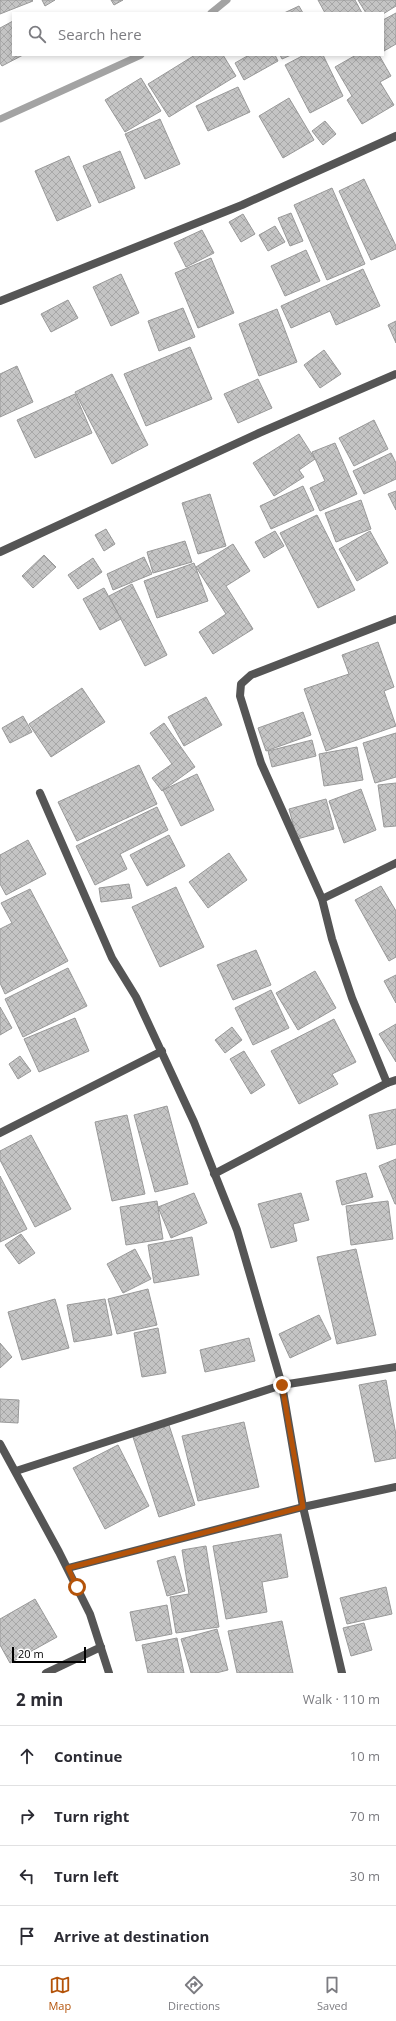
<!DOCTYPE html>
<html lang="en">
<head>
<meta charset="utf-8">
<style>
  body { margin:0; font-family:"Open Sans",sans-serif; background:#f7f7f7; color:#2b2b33 }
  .scale { position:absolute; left:12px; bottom:10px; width:74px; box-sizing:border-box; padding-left:4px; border:2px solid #000; border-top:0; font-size:11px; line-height:14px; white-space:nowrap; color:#000; -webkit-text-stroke:3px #fff; paint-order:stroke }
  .stop { position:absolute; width:12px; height:12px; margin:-9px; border:3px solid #b45309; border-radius:50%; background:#fff }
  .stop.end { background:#b45309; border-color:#fff; box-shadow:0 1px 4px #0008 }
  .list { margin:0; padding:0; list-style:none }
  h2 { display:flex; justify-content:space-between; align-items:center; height:52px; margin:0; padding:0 16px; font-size:17px }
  h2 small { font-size:13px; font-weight:400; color:#7c7c81 }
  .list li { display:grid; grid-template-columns:26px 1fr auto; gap:12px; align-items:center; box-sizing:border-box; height:60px; padding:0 16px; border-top:1px solid #e1e1e2 }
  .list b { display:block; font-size:15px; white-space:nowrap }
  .list em { font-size:13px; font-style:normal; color:#7c7c81 }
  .icon { flex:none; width:22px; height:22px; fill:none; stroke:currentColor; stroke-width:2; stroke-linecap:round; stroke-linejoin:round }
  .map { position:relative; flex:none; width:396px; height:1673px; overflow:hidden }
  .search { position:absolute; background:#fff; box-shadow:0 2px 6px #0003; left:12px; right:12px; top:12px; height:44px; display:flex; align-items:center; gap:10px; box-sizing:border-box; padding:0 14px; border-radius:0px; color:#7c7c81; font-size:15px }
  .sheet { height:292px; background:#fff }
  nav { display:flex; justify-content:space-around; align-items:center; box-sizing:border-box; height:56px; border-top:1px solid #e1e1e2; background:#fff; font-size:11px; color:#7c7c81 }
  nav a { display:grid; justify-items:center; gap:2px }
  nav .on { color:#b45309 }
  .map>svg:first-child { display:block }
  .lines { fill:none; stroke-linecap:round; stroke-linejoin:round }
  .stream { stroke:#a3a3a3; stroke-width:7 }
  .building { fill:url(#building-cross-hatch); stroke:#999 }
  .minor { stroke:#555; stroke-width:8 }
  .route { stroke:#b45309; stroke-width:5 }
</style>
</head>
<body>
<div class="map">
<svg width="396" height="1673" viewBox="0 0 396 1673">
  <defs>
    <pattern id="building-cross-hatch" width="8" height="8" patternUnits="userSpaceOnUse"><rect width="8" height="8" fill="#c4c4c4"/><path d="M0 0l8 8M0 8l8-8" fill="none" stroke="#a7a7a7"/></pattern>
  </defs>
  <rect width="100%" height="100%" fill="#fff"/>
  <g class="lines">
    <g class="stream">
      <path d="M211,13l16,-13"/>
      <path d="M0,119l141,-64"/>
    </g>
  </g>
  <g class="building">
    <path d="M0,0h32l1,1 -33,13z"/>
    <path d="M42,0h13l-10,6z"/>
    <path d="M111,0h12l-9,5z"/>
    <path d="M318,0h37l7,13h-37z"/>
    <path d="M358,0h38v6l-13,8 -17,-1z"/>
    <path d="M299,6l4,7h-19z"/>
    <path d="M396,13v31l-12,7 -1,-31z"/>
    <path d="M13,21v34h10l-21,11 -2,-3v-35z"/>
    <path d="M195,55h28l13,21 -67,41 -21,-33z"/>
    <path d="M249,55h26l3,6 -34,19 -9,-17z"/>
    <path d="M280,55h11l-9,4z"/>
    <path d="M304,55h19l20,41 -33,17 -25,-48z"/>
    <path d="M356,55h23l12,21 -11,6 14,23 -32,19 -15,-24 5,-4 -17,-29z"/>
    <path d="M141,78l20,33 -36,21 -20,-32z"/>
    <path d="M238,87l12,25 -42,19 -12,-25z"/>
    <path d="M289,98l25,42 -31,18 -24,-42z"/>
    <path d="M160,119l20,45 -35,15 -20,-45z"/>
    <path d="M325,121l11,13 -13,11 -11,-14z"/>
    <path d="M120,151l15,37 -36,15 -16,-37z"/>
    <path d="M69,156l22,50 -34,15 -22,-50z"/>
    <path d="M364,179l32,67v3l-25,11 -32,-69z"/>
    <path d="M332,188l33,76 -38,16 -33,-75z"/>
    <path d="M291,213l12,28 -13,5 -12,-28z"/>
    <path d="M243,214l12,20 -14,8 -12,-20z"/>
    <path d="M275,226l10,16 -17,9 -9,-16z"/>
    <path d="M202,230l12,23 -28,14 -12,-24z"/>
    <path d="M306,250l14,31 -35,15 -14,-30z"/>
    <path d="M211,258l23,55 -36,15 -23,-55z"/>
    <path d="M363,269l17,37 -44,19 -6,-14 -39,17 -10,-22z"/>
    <path d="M121,274l18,39 -28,13 -18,-39z"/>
    <path d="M68,300l10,18 -27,14 -10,-18z"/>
    <path d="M183,308l12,29 -36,14 -11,-30z"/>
    <path d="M277,309l20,53 -38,14 -20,-52z"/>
    <path d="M396,321v22l-8,-18z"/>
    <path d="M190,347l22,52 -66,27 -22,-52z"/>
    <path d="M324,350l17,24 -21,14 -16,-23z"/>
    <path d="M17,366l16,36 -33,15v-43z"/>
    <path d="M112,374l36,71 -36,19 -37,-72z"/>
    <path d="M258,379l14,29 -34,15 -14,-29z"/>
    <path d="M75,394l17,39 -57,25 -18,-38z"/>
    <path d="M374,420l14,29 -34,17 -15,-28z"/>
    <path d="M299,434l16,25 -16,11 5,7 -30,19 -21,-33z"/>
    <path d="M335,443l22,51 -37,17 -10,-23 15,-7 -13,-29z"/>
    <path d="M391,453l5,10v16l-32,15 -11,-23z"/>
    <path d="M303,486l11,24 -43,19 -11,-23z"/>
    <path d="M396,491v19l-8,-16z"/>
    <path d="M210,494l16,52 -28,8 -16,-51z"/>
    <path d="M361,500l10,29 -35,13 -11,-29z"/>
    <path d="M317,515l38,75 -37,18 -38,-75z"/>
    <path d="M106,529l9,15 -11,7 -9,-16z"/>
    <path d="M275,531l9,15 -20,12 -9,-16z"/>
    <path d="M370,531l18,32 -31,18 -18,-32z"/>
    <path d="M185,541l7,21 -39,11 -6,-21z"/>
    <path d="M233,544l17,27 -24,15 27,43 -40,25 -14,-22 27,-18 -30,-47z"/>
    <path d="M44,555l12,12 -23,21 -11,-12z"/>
    <path d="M144,557l8,17 -39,16 -6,-16z"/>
    <path d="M93,558l9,14 -24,17 -10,-14z"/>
    <path d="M194,563l14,38 -51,17 -13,-37z"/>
    <path d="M132,584l35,71 -22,11 -36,-70z"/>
    <path d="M104,588l17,31 -21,11 -17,-31z"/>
    <path d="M378,642l16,45 -10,4 12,35 -70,25 -22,-62 45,-15 -7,-19z"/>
    <path d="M82,688l23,34 -54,35 -22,-33z"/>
    <path d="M206,697l16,28 -38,21 -16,-29z"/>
    <path d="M303,712l8,23 -45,16 -8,-23z"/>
    <path d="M23,716l9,16 -22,11 -8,-15z"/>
    <path d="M164,723l31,44 -33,24 -10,-13 20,-14 -22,-31z"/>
    <path d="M396,733v44l-21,6 -12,-40z"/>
    <path d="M312,740l4,16 -44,11 -4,-16z"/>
    <path d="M357,747l6,33 -39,6 -5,-32z"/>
    <path d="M139,765l18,39 -80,37 -19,-39z"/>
    <path d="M197,774l17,36 -33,16 -18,-36z"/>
    <path d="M396,783v43l-12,1 -6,-42z"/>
    <path d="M361,789l15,41 -32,13 -15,-42z"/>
    <path d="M326,799l8,30 -37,10 -8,-30z"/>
    <path d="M157,807l11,23 -48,24 7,15 -32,16 -19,-39z"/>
    <path d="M169,835l16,31 -38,20 -17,-31z"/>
    <path d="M28,840l18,34 -40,21 -6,-11v-29z"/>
    <path d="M229,853l18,27 -39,28 -19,-26z"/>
    <path d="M129,884l3,14 -31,4 -2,-14z"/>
    <path d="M381,886l15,25v46l-7,4 -34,-61z"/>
    <path d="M176,887l28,60 -44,20 -28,-60z"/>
    <path d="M30,889l38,72 -63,33 -5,-11v-54l12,-6 -11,-20z"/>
    <path d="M256,950l15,35 -38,15 -16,-35z"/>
    <path d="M68,968l19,38 -64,31 -18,-38z"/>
    <path d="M315,971l21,37 -38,22 -22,-37z"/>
    <path d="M396,975v28l-12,-22z"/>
    <path d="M271,990l18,38 -36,17 -18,-37z"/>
    <path d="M0,1007l12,21 -12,7z"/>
    <path d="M75,1018l14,33 -50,21 -15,-33z"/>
    <path d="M334,1019l22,43 -24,12 6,10 -39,20 -28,-53z"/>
    <path d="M396,1024v38l-17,-28z"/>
    <path d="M232,1027l10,13 -17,13 -10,-13z"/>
    <path d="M244,1051l21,34 -14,9 -21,-35z"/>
    <path d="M20,1056l11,15 -13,8 -9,-15z"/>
    <path d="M167,1106l21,78 -33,8 -21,-77z"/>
    <path d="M396,1109v35l-19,5 -8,-34z"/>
    <path d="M127,1115l18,79 -33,7 -17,-79z"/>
    <path d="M31,1135l40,74 -36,18 -35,-67v-9z"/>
    <path d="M396,1159v45h-1l-16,-38z"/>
    <path d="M366,1173l7,24 -31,8 -6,-24z"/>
    <path d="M0,1176l27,53 -27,13z"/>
    <path d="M194,1193l13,30 -36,15 -13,-31z"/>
    <path d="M301,1193l8,27 -16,4 4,17 -26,7 -13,-44z"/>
    <path d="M157,1201l6,38 -37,6 -6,-38z"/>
    <path d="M388,1201l5,38 -42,6 -5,-39z"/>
    <path d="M21,1234l14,19 -16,11 -14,-19z"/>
    <path d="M192,1237l7,38 -45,8 -6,-38z"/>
    <path d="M135,1249l16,30 -28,14 -16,-29z"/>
    <path d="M356,1249l20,86 -39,9 -20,-87z"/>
    <path d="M148,1289l9,36 -40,9 -9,-35z"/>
    <path d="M55,1299l14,49 -47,12 -14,-48z"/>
    <path d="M105,1299l7,36 -38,7 -7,-37z"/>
    <path d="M319,1315l12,24 -41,19 -11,-24z"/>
    <path d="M158,1328l8,45 -24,4 -8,-44z"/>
    <path d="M249,1338l6,23 -50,11 -5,-22z"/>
    <path d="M0,1343l12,14 -12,11z"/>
    <path d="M386,1380l10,55v23l-21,4 -16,-77z"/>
    <path d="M0,1399l19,1 -1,23 -18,-1z"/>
    <path d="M168,1422l27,83 -36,12 -27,-83z"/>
    <path d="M244,1422l15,65 -61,14 -16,-65z"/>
    <path d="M118,1445l31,61 -44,23 -32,-61z"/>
    <path d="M281,1534l7,43 -26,5 5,30 -41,7 -13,-73z"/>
    <path d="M206,1546l13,81 -43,6 -6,-36 19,-3 -7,-44z"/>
    <path d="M175,1556l10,35 -18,5 -10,-35z"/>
    <path d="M386,1587l6,27 -45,10 -7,-26z"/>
    <path d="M35,1599l22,38 -47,26 -10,-18v-26z"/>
    <path d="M167,1605l5,29 -36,7 -6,-29z"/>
    <path d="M282,1621l11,52h-56l-9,-42z"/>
    <path d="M364,1623l8,27 -21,6 -8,-28z"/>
    <path d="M217,1629l11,41 -12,3h-25l-10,-34z"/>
    <path d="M177,1638l7,35h-36l-6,-28z"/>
  </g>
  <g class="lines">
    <g class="minor">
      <path d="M0,301l242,-96 154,-69"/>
      <path d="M0,552l259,-119 137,-59"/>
      <path d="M40,793l72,165 24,39 58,125 43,108 45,155 21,122 39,166"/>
      <path d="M322,899l74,-36"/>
      <path d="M387,1083l-35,-85 -20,-59 -10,-40 -61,-136 -21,-67 1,-12 10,-9 145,-56"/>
      <path d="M0,1133l162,-82"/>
      <path d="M214,1174l173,-91 9,-3"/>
      <path d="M0,1444l59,108 31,62 19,59"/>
      <path d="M16,1471l266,-86 114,-18"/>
      <path d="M68,1568l235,-61 93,-20"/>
      <path d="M46,1673l55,-26"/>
    </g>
  </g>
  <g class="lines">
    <path class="route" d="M77,1587l-9,-19 235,-61 -21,-122"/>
  </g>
</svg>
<div class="scale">20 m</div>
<div class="stop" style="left:77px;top:1587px"></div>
<div class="stop end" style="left:282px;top:1385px"></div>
<div class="search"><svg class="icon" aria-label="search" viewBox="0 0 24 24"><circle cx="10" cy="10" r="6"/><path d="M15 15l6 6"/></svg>Search here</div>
</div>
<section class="sheet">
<h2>2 min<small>Walk · 110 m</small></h2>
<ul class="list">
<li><svg class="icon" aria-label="ahead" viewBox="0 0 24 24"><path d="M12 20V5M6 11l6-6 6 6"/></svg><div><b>Continue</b></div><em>10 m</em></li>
<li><svg class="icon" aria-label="right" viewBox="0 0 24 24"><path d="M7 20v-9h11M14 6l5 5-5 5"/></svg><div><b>Turn right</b></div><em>70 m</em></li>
<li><svg class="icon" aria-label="left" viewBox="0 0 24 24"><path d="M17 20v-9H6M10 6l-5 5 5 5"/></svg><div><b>Turn left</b></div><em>30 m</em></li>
<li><svg class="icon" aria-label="arrive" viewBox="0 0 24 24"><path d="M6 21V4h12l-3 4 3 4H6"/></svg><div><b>Arrive at destination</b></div></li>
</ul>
</section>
<nav>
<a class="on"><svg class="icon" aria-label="map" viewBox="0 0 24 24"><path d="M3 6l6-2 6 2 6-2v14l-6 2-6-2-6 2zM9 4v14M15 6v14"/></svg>Map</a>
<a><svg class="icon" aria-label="directions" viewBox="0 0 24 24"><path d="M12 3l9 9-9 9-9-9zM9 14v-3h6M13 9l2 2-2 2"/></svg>Directions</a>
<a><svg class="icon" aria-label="saved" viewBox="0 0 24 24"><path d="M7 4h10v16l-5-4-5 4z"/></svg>Saved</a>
</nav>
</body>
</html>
